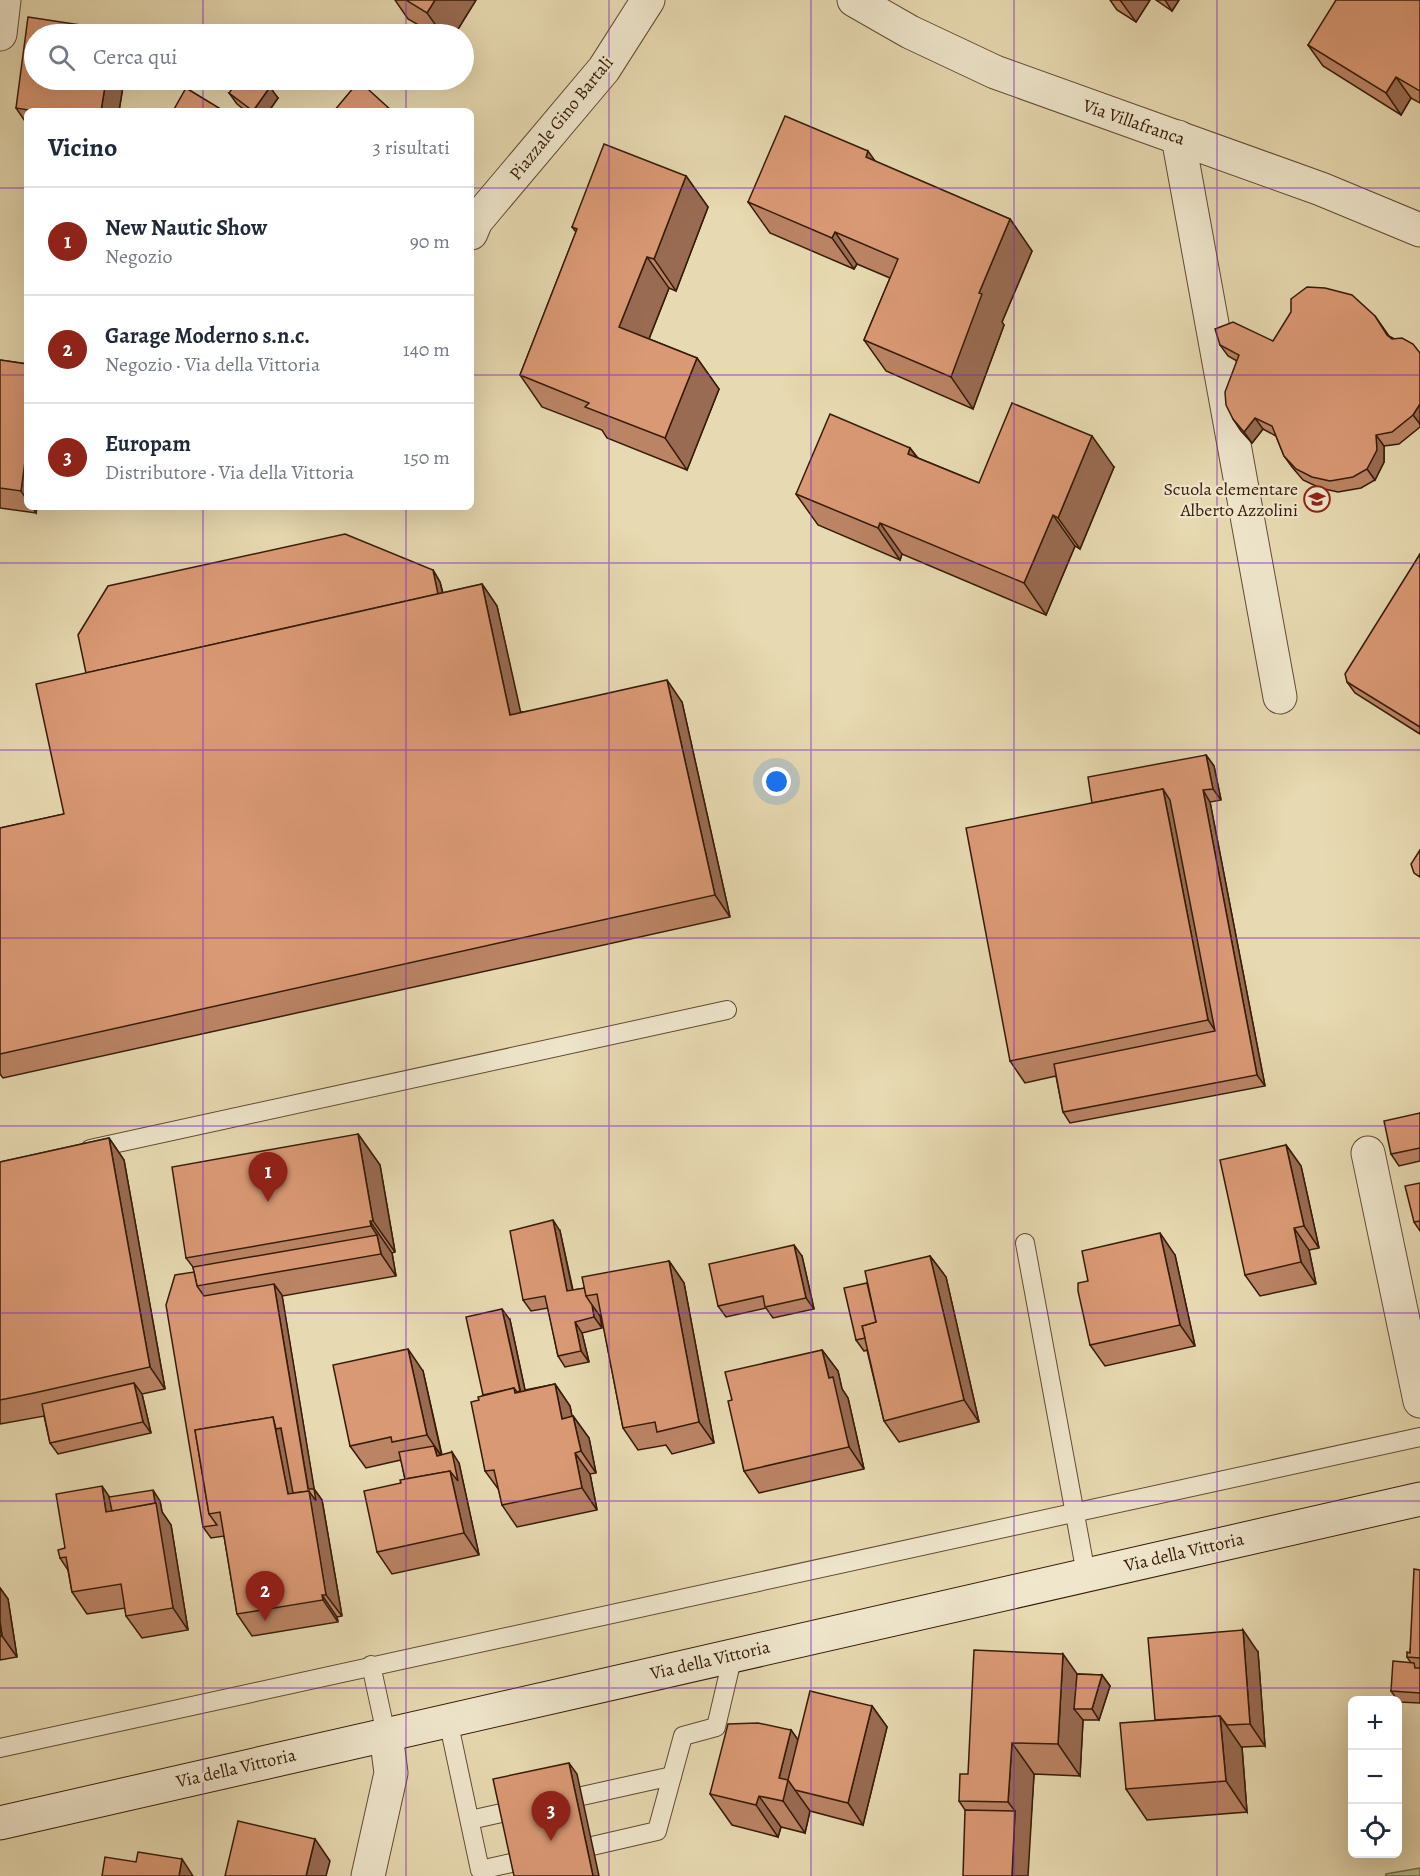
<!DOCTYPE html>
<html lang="it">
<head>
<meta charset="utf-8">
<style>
  body { margin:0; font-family:Alegreya,serif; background:#f6f6f7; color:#1f2937 }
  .controls { position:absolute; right:18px; bottom:18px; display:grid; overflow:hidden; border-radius:9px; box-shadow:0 6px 24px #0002 }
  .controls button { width:54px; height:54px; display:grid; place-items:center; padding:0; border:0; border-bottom:2px solid #e0e1e3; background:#fff; color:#1f2937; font:30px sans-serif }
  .you { position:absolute; left:777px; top:782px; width:21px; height:21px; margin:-15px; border:4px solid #fff; border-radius:50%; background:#1a73e8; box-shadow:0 0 0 9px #1a73e833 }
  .badge { display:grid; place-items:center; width:39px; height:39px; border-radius:50%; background:#8f2418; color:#fff; font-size:20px; font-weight:700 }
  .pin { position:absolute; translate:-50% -50px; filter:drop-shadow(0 2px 3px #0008) }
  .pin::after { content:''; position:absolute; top:32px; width:21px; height:18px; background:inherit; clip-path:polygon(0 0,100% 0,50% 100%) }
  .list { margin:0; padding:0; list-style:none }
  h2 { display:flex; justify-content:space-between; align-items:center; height:78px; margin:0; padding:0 24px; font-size:26px }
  h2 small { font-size:20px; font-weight:400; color:#747a83 }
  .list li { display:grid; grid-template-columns:39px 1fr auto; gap:18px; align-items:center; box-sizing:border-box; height:108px; padding:0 24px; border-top:2px solid #e0e1e3 }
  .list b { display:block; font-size:22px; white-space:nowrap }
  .list p { margin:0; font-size:20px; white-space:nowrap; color:#747a83 }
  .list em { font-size:20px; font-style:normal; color:#747a83 }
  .icon { flex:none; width:33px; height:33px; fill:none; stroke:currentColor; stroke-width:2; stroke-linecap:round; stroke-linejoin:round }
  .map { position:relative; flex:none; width:1420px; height:1876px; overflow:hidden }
  .search { position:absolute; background:#fff; box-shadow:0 6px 24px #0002; left:24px; top:24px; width:450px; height:66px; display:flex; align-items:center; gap:15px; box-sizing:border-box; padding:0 21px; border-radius:33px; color:#747a83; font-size:22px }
  .panel { position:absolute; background:#fff; box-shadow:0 6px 24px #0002; left:24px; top:108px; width:450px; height:402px; border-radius:9px }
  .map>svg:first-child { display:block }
  .forest { fill:url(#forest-firs); stroke:#766d4a; stroke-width:1.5 }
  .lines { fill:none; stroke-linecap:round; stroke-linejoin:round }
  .service-casing { stroke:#634a32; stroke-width:20 }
  .minor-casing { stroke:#634a32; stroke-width:35 }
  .tertiary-casing { stroke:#634a32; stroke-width:35 }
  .secondary-casing { stroke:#371b08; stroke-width:35 }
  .service { stroke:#efe6cc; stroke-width:18 }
  .minor { stroke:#efe6cc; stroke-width:33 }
  .tertiary { stroke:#efe6cc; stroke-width:33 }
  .secondary { stroke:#efe6cc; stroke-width:33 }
  .wall { fill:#bb8465; stroke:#371b08; stroke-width:1.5 }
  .shaded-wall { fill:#996b52; stroke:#371b08; stroke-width:1.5 }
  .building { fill:#da9975; stroke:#371b08; stroke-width:1.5 }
  .grid { fill:none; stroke:#7b2cbf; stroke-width:1.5; stroke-opacity:0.55 }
  .labels { text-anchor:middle; stroke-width:4.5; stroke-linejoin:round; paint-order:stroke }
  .street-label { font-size:18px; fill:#371b08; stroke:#efe6cc }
  .poi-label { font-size:18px; fill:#371b08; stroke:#efe6cc; text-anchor:end }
</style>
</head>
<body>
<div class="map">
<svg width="1420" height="1876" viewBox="0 0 1420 1876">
  <defs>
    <pattern id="forest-firs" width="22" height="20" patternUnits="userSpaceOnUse" patternTransform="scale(1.5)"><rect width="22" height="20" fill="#b6bf8c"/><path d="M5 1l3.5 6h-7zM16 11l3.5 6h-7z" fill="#9da477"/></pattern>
  </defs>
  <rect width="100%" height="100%" fill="#e7d9b1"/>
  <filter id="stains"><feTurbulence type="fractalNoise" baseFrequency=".00333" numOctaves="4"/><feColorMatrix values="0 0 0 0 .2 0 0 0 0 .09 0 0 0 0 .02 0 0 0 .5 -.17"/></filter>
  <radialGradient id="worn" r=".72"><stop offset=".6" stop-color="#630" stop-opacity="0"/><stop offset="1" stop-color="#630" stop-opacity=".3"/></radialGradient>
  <path class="forest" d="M1420,1868v8h-34v-2z"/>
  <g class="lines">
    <g class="service-casing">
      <g id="service">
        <path d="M90,1149l637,-139"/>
        <path d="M1025,1243l61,331"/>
        <path d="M371,1665l15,69"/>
        <path d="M448,1720l32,150 36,-8"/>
        <path d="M0,1748l1420,-311"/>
        <path d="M582,1796l90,-20"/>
        <path d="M470,1820l36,-8"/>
        <path d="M592,1846l65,-15 26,-95 33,-9 17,-72"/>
      </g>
    </g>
    <g class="minor-casing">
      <g id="minor">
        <path d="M0,34l4,-34"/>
        <path d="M1178,137l102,560"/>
        <path d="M471,233l5,-12 128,-152 44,-69"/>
        <path d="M1368,1153l52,248"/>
        <path d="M368,1876l23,-103 -5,-39"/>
      </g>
    </g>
    <g class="tertiary-casing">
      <path id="tertiary" d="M854,0l56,32 85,40 326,117 99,41"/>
    </g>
    <g class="secondary-casing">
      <path id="secondary" d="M0,1823l1420,-324"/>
    </g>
    <use href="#service" class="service"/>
    <use href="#minor" class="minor"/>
    <use href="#tertiary" class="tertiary"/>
    <use href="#secondary" class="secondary"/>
  </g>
  <g class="wall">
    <path d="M395,0h81l-21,34h-21l-26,-15z"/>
    <path d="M1110,0h40l-14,22 -19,-12z"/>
    <path d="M1156,0h23l-7,11z"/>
    <path d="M1420,0v103l-9,-5 -10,17 -78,-49 -15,-21z"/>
    <path d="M34,80h90l-5,31h-92v13l-11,-16z"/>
    <path d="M229,93l49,5 -9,13h-23l-9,-7z"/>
    <path d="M876,162l134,57 22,32 -30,71 2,3 -31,84 -87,-38 -22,-31 26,-62 -33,-14 -3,5 -84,-36 -22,-31z"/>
    <path d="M686,176l22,31 -32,84 -7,-3 -20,51 48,19 22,31 -32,81 -80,-32 -5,-8 -60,-23 -22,-32 56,-143 -4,-5z"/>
    <path d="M1375,316l14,20 31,17v74l-21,17 -15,2v16l-9,18 -14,8 -23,4 -18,-4 -17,-8 -11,-13 -8,-11 -8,-20 -13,-7 -11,14 -11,-12 -8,-12 4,-58 -9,-5 -8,-11 53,-4z"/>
    <path d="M0,360l27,4v143h10l-1,6 -36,-5z"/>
    <path d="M910,448l8,10 61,25 135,-16 -34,82 -5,-3 -29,69 -144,-61 -2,6 -82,-35 -22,-31z"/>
    <path d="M1420,554v180l-65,-41 -8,-11z"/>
    <path d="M433,570l7,12 3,11 39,-9 15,22 23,106 162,-10 48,215 -727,161 -3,-4v-246l64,-14 22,-141z"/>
    <path d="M1206,755l8,11 7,34 -11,2 55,284 -195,37 -7,-11 -7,-36 -31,7 -15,-22 82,-258z"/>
    <path d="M1420,1113v48l-21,5 -8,-12z"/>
    <path d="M358,1134l22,31 15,87 -3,1 4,23 -114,20 32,193 8,11 20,116 -5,1 1,5 -86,14 -15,-22 -13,-78 -13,2 -8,-11 -9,-255 -1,-5 -7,-9z"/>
    <path d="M109,1138l15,22 41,229 -23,5 9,39 -93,21 -8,-11 -6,-27 -44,8v-262z"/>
    <path d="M1286,1145l15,21 18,82 -10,2 7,34 -56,12 -15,-21z"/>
    <path d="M1420,1183v48l-6,-9z"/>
    <path d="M560,1231l13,59 12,-2 84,-27 15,22 30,160 -42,11 -6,-9 -28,5 -15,-22 -21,-110 -2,-2 2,12 -20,5 7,29 -24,5 -7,-11 -10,-48 -17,3 -8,-11z"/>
    <path d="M1175,1255l20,91 -90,20 -15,-21 -2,-64z"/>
    <path d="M802,1256l12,53 -41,9 -7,-10 -40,9 -8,-11z"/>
    <path d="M930,1256l16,21 33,145 -80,20 -15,-21 -17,-71 -3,1 -8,-11 11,-57z"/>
    <path d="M510,1320l15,70 30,-6 15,22 2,11 1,-1 16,22 7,35 -6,1 7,36 -80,17 -15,-22 -3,-15 -14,-19 -6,-71 4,-5z"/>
    <path d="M822,1350l16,21 4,18 6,9 16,71 -105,24 -15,-22 -12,-71z"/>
    <path d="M423,1371l19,84 17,8 20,92 -87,19 -15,-22 24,-69 4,-4 -4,-19 -35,8 -16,-22z"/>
    <path d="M109,1497l51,4 2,11 9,13 17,105 -46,8 -16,-22 -1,-8 -38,6 -15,-22 -4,-22 -8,-12 5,-10z"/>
    <path d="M1420,1570v133l-21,-1 -8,-11 20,-28 -4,-6 3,-4z"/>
    <path d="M0,1588l8,11 9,58 -17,3z"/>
    <path d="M1258,1652l7,94 -23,1 5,65 -100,8 -21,-31z"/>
    <path d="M1077,1674l25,1 8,11 -11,34h-16l-3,56 -46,-2 -4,59 -65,-23 -6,-9z"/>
    <path d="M872,1706l15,21 -24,98 -53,-14 -5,22 -24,-6 -3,10 -46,-12 -22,-31 81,-64 7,10z"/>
  </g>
  <g class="shaded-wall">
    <path d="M435,0h41l-21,34h-13l-15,-21z"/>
    <path d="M1120,0h30l-14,22z"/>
    <path d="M1165,0h14l-7,11z"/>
    <path d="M1396,77l15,21 -10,17 -15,-22z"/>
    <path d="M106,80h18l-5,31h-18z"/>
    <path d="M270,87l8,11 -9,13h-16z"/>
    <path d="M868,151l22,31 -24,-25z"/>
    <path d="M686,176l22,31 -32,84 -22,-32z"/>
    <path d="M1010,219l22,32 -30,71 2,3 -31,84 -22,-32 28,-84z"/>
    <path d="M835,232l22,32 -3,5 -22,-31z"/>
    <path d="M647,257l22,31 -28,71 -22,-32z"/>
    <path d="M697,358l22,31 -32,81 -22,-32z"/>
    <path d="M1420,404v20l-7,-9z"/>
    <path d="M1255,418l8,11 -11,14 -8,-11z"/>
    <path d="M1376,435l8,11v16l-9,18 -8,-11z"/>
    <path d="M1092,436l22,31 -34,82 -22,-31z"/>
    <path d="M27,446v54l-6,-9z"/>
    <path d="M910,448l22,31 -24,-25z"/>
    <path d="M32,507h5l-1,6z"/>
    <path d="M1053,515l22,31 -29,69 -22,-32z"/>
    <path d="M880,523l22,31 -2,6 -22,-32z"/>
    <path d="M433,570l7,12 8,35 -8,-11z"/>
    <path d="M482,584l15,22 29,130 -16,-21z"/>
    <path d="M667,680l15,22 48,215 -15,-22z"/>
    <path d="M1206,755l8,11 7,34 -8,-11z"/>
    <path d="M1163,789l15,22 45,231 -15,-22z"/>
    <path d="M1203,790l7,12 55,284 -8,-11z"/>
    <path d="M358,1134l22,31 15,87 -22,-31z"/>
    <path d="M109,1138l15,22 41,229 -15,-22z"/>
    <path d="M1286,1145l15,21 18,82 -15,-22z"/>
    <path d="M553,1220l7,11 15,71 -8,-11z"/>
    <path d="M370,1221l22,32 4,23 -15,-22 -4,-19 -6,-9z"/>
    <path d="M1294,1228l15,22 7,34 -15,-22z"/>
    <path d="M1160,1233l15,22 20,91 -15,-21z"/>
    <path d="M794,1245l8,11 12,53 -8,-11z"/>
    <path d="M930,1256l16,21 33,145 -15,-22z"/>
    <path d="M669,1261l15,22 30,160 -15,-21z"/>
    <path d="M274,1284l8,11 33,199 -1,-5 8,11 20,116 -16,-21z"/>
    <path d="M592,1305l8,11 2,12 -8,-11z"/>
    <path d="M502,1309l8,11 19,89 -7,-11z"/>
    <path d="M575,1322l7,11 7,29 -8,-11z"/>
    <path d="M408,1349l15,22 19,86 -15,-22z"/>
    <path d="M822,1350l16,21 4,18 6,9 16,71 -15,-22 -20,-69z"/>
    <path d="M134,1383l8,11 9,39 -8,-11z"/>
    <path d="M555,1384l15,22 7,35 -15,-22z"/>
    <path d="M573,1416l16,22 7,35 -15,-22z"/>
    <path d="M273,1417l16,22 12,64 -13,-9z"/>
    <path d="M434,1446l8,11 -5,-1z"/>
    <path d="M452,1452l7,11 20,92 -15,-22 -14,-62z"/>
    <path d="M575,1453l15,21 7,36 -15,-22z"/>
    <path d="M102,1486l15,22 2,13 -13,-9z"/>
    <path d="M153,1490l7,11 2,11 9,13 17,105 -15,-22z"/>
    <path d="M0,1588l8,11 9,58 -15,-21 -2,-14z"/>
    <path d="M322,1595l15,22 1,5 -15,-22z"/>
    <path d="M1243,1630l15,22 7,94 -15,-22z"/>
    <path d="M1063,1654l22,31 -11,24 9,11 -3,56 -22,-32z"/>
    <path d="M1102,1675l8,11 -11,34 -7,-11z"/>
    <path d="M872,1706l15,21 -24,98 -15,-22z"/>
    <path d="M1220,1716l22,32 5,64 -21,-31z"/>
    <path d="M791,1730l22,31 -18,29 15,21 -5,22 -22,-32 -4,-23z"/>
    <path d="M1012,1743l22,31 -6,102h-16l3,-65 -7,-9z"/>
    <path d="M569,1763l8,11 22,102h-6z"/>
    <path d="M759,1796l22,31 -3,10 -22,-32z"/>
    <path d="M315,1839l15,22 -4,15h-20z"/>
    <path d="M182,1859l11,17h-14z"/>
  </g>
  <g class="building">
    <path d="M406,0h29l-8,13z"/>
    <path d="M1336,0h84v91l-24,-14 -10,16 -78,-48z"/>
    <path d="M28,17l85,13v4h-79v46h72l-5,31h-67l-18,-3z"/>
    <path d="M239,80h22l9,7 -17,24 -24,-18z"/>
    <path d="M359,81l33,30h-58z"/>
    <path d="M186,88l38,23h-51z"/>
    <path d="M785,116l83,35 -2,6 144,62 -31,74 3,1 -31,83 -87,-37 34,-81 -63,-27 -3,6 -84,-36z"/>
    <path d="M604,144l82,32 -32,83 -7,-2 -28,70 78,31 -32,80 -80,-31 4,-4 -69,-28 57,-146 -5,-2z"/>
    <path d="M1307,287l18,1 27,7 23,21 12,19 5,4 10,-1 11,6 7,9v51l-7,11 -21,17 -16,3 1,15 -10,19 -14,8 -23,4 -18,-4 -16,-8 -12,-13 -12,-30 -17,-8 -11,14 -11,-13 -7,-14 -1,-13 14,-37 -19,-10 -5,-16 18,-7 40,19 18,-29v-13z"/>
    <path d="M0,360l27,4v82l-6,45 -21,-3z"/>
    <path d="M1012,403l80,33 -34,82 -5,-3 -29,68 -144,-60 -2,5 -82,-34 34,-80 80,34 -2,6 71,29z"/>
    <path d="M345,534l88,36 5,24 -352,79 -8,-38 30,-49z"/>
    <path d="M1420,554v173l-73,-45 -2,-8z"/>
    <path d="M482,584l28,131 157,-35 48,215 -715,159v-226l64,-14 -28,-130z"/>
    <path d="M1206,755l7,34 -10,1 54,285 -194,37 -9,-48 161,-33 -45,-231 -7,-11 -71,14 -4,-26z"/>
    <path d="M1163,789l45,231 -198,41 -44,-233z"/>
    <path d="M1420,850v27l-6,-4 -3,-9z"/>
    <path d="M1420,1113v35l-29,6 -7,-33z"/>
    <path d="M358,1134l15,87h-3l1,5 -185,32 -14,-91z"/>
    <path d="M109,1138l41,229 -116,26 -34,7v-238z"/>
    <path d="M1286,1145l18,81 -10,2 7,34 -56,13 -25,-115z"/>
    <path d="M1420,1183v38l-6,1 -9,-36z"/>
    <path d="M553,1220l14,71 18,-3 1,8 6,9 2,12 -19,5 6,29 -23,5 -13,-60 -22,4 -13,-69z"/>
    <path d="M1160,1233l20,92 -90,20 -12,-54v-8l10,-2 -6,-30z"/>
    <path d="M377,1235l4,19 -184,32 -4,-19z"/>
    <path d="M794,1245l12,53 -41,9 -2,-11 -45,10 -9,-42z"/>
    <path d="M930,1256l34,144 -80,21 -22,-95 14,-4 -11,-51z"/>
    <path d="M669,1261l30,161 -42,10 -2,-10 -32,6 -26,-134 -11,2 -4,-19z"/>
    <path d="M194,1272l3,14 7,10 70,-12 34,205h6l2,12 -7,-10 -16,2 -12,-65 -5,1 -3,-12 -78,13 14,84 8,11 -14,2 -37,-222 9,-30z"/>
    <path d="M867,1283l9,39 -14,4 3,12 -9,2 -12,-52z"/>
    <path d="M502,1309l18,82 -3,1 -3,-4 -31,7 -17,-78z"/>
    <path d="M408,1349l19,86 -35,7 -1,-5 -41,9 -17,-81z"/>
    <path d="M822,1350l7,28 4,-1 16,70 -105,24 -16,-70 4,-1 -7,-28z"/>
    <path d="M134,1383l9,39 -93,21 -8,-39z"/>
    <path d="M555,1384l7,35 11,-3 8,35 -6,2 7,35 -80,17 -8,-35 -9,1 -14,-69 8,-2 -1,-3 36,-9 1,5z"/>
    <path d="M273,1417l15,77 21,-3 17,104h-4l1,5 -86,14 -17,-102 -11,2 -14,-84z"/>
    <path d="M434,1446l3,10 15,-4 6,29 -8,-10 -45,8 -6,-27z"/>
    <path d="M450,1471l14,62 -87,19 -13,-61 37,-8 -1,-3z"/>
    <path d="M102,1486l4,26 50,-9 17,105 -47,8 -5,-32 -49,8 -6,-35 -6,1 -2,-8 7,-2 -9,-54z"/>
    <path d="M153,1490l2,13 -43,8 -3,-14z"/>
    <path d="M1414,1569l6,1v88l-13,-1v-5l3,1z"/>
    <path d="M0,1622l2,14h-2z"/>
    <path d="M1243,1630l7,94 -23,1 -7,-9 -65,4 -7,-82z"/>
    <path d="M974,1650l89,4 -5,90 -46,-1 -4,59 -49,-1 1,-27h8z"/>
    <path d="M1393,1661l21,2 1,5h5v25l-29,-2z"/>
    <path d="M1077,1674l25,1 -10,34h-18z"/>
    <path d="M810,1691l62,15 -24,97 -53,-13 -7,-10z"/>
    <path d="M1220,1716l6,65 -100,8 -6,-66z"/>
    <path d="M758,1723l33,7 -12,48 9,2 -5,21 -24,-5 -3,9 -46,-11 18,-70z"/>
    <path d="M569,1763l24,113h-79l-21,-97z"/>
    <path d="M965,1810l50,1 -3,65h-49z"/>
    <path d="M238,1821l77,18 -9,37h-81z"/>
    <path d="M138,1852l44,7 -3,17h-77l3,-19 31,5z"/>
  </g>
  <path class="grid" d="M203,0v34M406,0v34M609,0v1876M811,0v1876M1014,0v1876M1217,0v1876M203,80v31M406,80v31M0,188h27M471,188h949M0,375h27M471,375h949M203,507v1369M406,507v1369M0,563h1420M0,750h1420M0,938h1420M0,1126h1420M0,1313h1420M0,1501h1420M0,1688h1420"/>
  <defs>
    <g id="school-ring" transform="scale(1.35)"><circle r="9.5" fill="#efe6cc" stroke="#8f2418" stroke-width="1.5"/><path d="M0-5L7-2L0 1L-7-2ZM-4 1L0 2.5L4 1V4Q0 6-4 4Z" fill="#8f2418"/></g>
  </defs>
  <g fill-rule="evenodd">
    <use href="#school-ring" x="1317" y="499"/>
  </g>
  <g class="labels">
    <g class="street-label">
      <text transform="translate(561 118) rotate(-51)" y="6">Piazzale Gino Bartali</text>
      <text transform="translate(1134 122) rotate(19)" y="6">Via Villafranca</text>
      <text transform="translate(1184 1552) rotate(-13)" y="6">Via della Vittoria</text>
      <text transform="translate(710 1660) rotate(-13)" y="6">Via della Vittoria</text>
      <text transform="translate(236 1768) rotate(-13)" y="6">Via della Vittoria</text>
    </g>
    <g class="poi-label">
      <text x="1298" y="495">Scuola elementare<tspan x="1298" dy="21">Alberto Azzolini</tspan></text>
    </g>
  </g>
  <rect width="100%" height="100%" filter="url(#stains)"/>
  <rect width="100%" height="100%" fill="url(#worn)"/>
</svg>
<div class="controls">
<button>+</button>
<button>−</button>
<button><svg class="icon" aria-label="locate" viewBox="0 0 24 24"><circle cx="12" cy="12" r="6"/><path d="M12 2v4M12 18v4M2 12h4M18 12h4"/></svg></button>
</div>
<div class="you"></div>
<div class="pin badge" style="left:268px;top:1202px">1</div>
<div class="pin badge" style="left:265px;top:1621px">2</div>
<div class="pin badge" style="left:551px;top:1841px">3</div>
<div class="search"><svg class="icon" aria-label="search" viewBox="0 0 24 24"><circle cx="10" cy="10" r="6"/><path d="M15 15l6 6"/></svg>Cerca qui</div>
<section class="panel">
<h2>Vicino<small>3 risultati</small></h2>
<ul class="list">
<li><span class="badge">1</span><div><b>New Nautic Show</b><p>Negozio</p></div><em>90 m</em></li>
<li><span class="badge">2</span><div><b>Garage Moderno s.n.c.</b><p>Negozio · Via della Vittoria</p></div><em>140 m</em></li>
<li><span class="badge">3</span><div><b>Europam</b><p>Distributore · Via della Vittoria</p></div><em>150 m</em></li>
</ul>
</section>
</div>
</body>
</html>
